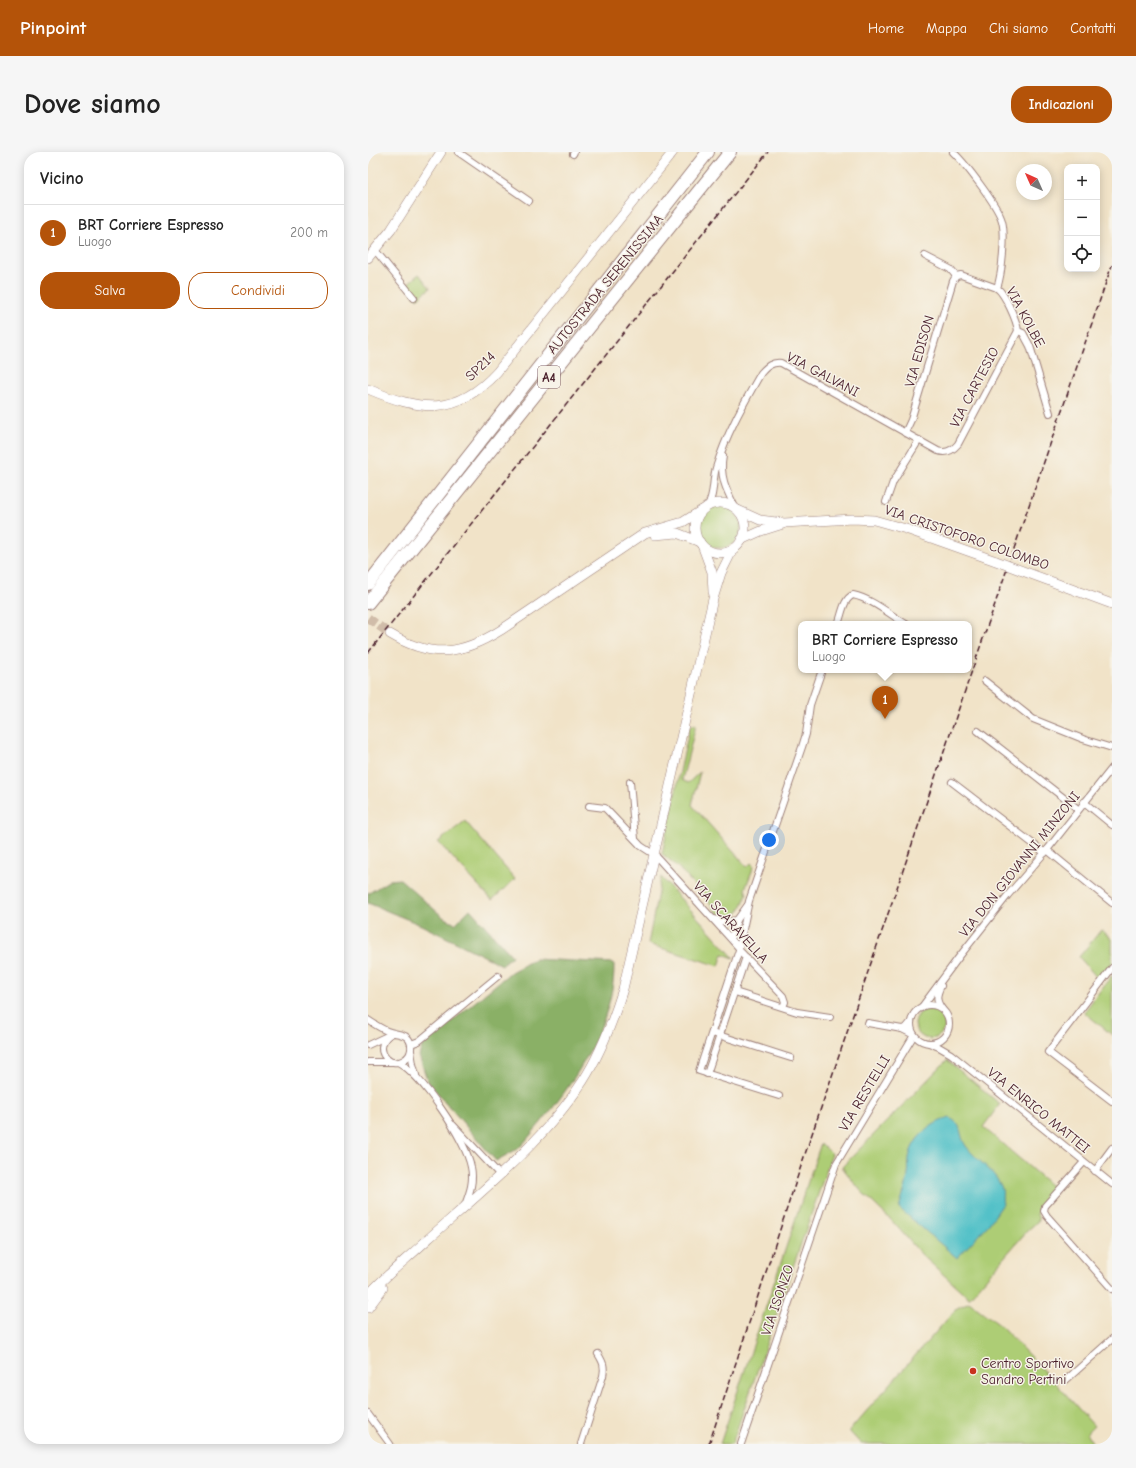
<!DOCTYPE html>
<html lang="it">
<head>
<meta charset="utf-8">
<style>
  body { margin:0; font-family:"Comic Neue",sans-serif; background:#f6f6f6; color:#222 }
  .controls { position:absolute; right:12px; top:12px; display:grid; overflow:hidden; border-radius:8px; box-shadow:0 2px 10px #0003 }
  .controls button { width:36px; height:36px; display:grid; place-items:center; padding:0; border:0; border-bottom:1px solid #e0e0e0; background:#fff; color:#222; font:20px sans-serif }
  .compass { position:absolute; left:648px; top:12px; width:36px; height:36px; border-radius:50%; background:#fff; box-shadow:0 2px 10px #0003; rotate:315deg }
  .you { position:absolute; left:401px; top:688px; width:14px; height:14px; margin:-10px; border:3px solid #fff; border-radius:50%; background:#1a73e8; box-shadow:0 0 0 6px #1a73e833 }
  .badge { display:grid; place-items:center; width:26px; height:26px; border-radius:50%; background:#b45309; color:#fff; font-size:13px; font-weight:700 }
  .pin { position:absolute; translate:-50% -33px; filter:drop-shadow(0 1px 2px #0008) }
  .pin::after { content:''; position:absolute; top:21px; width:14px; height:12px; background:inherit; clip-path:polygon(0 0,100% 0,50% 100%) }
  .popup { position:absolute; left:430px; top:469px; width:174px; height:52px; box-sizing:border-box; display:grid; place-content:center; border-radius:8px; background:#fff; filter:drop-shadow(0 1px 3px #0005); font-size:13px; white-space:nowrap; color:#767676 }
  .popup b { font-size:15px; color:#222 }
  .popup::after { content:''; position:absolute; left:50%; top:100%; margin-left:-8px; border:8px solid transparent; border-top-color:#fff }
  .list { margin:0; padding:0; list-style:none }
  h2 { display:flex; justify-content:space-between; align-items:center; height:52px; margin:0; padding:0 16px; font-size:17px }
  h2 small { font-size:13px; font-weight:400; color:#767676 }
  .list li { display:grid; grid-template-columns:26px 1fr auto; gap:12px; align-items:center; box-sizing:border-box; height:56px; padding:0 16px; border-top:1px solid #e0e0e0 }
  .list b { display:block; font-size:15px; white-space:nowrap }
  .list p { margin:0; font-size:13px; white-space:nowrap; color:#767676 }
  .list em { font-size:13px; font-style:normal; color:#767676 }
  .actions { display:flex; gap:8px; padding:12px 16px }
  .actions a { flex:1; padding:9px 0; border:1px solid #b45309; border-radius:16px; text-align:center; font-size:14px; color:#b45309 }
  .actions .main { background:#b45309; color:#fff }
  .icon { flex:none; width:22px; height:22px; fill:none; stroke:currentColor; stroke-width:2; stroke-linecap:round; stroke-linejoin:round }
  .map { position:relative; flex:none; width:744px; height:1292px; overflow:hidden; border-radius:16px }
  header { display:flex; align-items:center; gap:24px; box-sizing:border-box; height:56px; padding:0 20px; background:#b45309; color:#fff }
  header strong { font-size:19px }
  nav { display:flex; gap:22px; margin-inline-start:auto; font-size:14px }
  .intro { display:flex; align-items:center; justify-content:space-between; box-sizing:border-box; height:96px; padding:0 24px }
  h1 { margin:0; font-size:28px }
  .button { padding:10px 18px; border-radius:16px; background:#b45309; color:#fff; font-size:14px; font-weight:700 }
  main { display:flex; gap:24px; padding:0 24px }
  aside { flex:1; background:#fff; border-radius:16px; box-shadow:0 2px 10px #0003 }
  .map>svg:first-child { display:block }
  .green { fill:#adcd75; stroke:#7c7650 }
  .forest { fill:#8ab066; stroke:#6a6848 }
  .water { fill:#53c1c8; stroke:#4e707a }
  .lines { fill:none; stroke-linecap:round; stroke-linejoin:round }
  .secondary-tunnel { stroke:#d0bca9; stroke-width:9; stroke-dasharray:9 4.5; stroke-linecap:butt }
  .street-casing { stroke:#9e817a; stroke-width:8 }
  .secondary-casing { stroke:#9e817a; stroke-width:10 }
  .highway-casing { stroke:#9e817a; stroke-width:14 }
  .street { stroke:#fff; stroke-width:6 }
  .secondary { stroke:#fff; stroke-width:9 }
  .highway { stroke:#fff; stroke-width:12 }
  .rail { stroke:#4a1f2b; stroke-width:1.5; stroke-dasharray:6 3; stroke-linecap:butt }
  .secondary-bridge-casing { stroke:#9e817a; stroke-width:10; stroke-linecap:butt }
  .secondary-bridge { stroke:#fff; stroke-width:9 }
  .poi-dot { fill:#c8321e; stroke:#f7f3e8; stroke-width:1.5 }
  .labels { text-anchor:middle; stroke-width:3; stroke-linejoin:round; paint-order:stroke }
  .shield { fill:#f7f3e8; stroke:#7e5f64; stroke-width:1 }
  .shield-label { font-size:13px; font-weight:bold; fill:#4a1f2b }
  .street-label { font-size:14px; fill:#4a1f2b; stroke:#f7f3e8 }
  .poi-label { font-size:14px; fill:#4a1f2b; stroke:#f7f3e8; text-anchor:start }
</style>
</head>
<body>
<header>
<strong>Pinpoint</strong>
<nav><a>Home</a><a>Mappa</a><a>Chi siamo</a><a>Contatti</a></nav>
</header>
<div class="intro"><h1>Dove siamo</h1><a class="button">Indicazioni</a></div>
<main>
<aside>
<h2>Vicino<small></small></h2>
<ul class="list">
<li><span class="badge">1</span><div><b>BRT Corriere Espresso</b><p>Luogo</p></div><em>200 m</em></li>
</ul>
<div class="actions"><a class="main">Salva</a><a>Condividi</a></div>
</aside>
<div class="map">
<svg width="744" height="1292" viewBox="0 0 744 1292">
  <rect width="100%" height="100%" fill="#f7f3e8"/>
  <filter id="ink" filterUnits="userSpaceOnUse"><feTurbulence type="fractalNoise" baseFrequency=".025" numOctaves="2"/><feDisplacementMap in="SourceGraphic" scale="8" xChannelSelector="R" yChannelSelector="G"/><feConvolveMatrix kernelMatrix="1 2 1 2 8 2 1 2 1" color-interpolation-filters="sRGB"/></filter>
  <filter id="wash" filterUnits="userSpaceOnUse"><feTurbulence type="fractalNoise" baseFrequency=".012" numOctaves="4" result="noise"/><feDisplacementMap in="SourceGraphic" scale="16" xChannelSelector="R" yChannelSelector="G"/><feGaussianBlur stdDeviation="0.9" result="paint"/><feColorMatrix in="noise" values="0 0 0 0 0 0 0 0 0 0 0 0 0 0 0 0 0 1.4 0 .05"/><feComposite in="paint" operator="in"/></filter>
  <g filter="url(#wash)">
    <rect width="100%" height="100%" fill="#f1e3c8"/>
    <g class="green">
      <path d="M51,122l11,14 -13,11 -11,-14z"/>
      <circle cx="352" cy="375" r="21"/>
      <path d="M325,573h3l-14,55 6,3 12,-11 -8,33 55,62 4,-4 3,3 -9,23 2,5 -7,16 -4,5 -5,3h-5l-9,-5 -10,-14 -30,-33 -15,-12 28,-128z"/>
      <path d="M97,669l50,58 -23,21 -54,-58z"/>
      <path d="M293,725l73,81 -11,-4 -4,12 -71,-22z"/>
      <path d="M733,778l11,9v24l-13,17 -20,-23z"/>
      <path d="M744,823v60l-28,-23z"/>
      <circle cx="562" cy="872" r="15"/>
      <path d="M579,908l53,44 -17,23 73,63 -19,24 2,6 -12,11 -58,67 -47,-43 -30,-34 -31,-30 -19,-24z"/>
      <path d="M453,991l11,11 -100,290h-12z"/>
      <path d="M601,1150l32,24 61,64 32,36 -7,7 5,9 -3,2h-228l-12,-13 108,-123z"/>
    </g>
    <g class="forest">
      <path d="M32,727l43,38 12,7 15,-15 42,47 -10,9 -81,-40 -53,-22v-11l1,1 21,-13z"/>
      <path d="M167,807l79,4c2,57 -40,121 -76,163 -6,7 -12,15 -18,21 -7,5 -16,9 -24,14l-68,-79 -9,-26 3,-10 89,-74z"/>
    </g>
    <path class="water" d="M581,966c15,6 9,16 17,28 10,14 28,24 35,40 3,6 0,11 2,18l-14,20 -32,34 -58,-50c3,-11 8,-23 9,-34 1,-5 0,-10 1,-16 3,-19 21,-35 40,-40z"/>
  </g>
  <g filter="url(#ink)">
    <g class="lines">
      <path class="secondary-tunnel" d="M0,466l22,16"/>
      <g class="street-casing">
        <g id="street">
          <path d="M90,0l71,49"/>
          <path d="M585,0c12,11 45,54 49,69 4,15 0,53 -5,67 8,6 20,33 21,43l5,2 7,13 20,67"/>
          <path d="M205,2l1,-2"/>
          <path d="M7,98l39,48"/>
          <path d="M557,104l25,13 6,7 5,-1 36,13"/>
          <path d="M537,281l6,-13 42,-139 3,-5"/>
          <path d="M355,304c-4,21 4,35 13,53"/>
          <path d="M518,350l7,-20 26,-42"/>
          <path d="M339,355c8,-12 5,-26 9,-39 10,-34 28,-65 45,-95 6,-7 11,-11 20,-10l157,88c9,3 15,-1 20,-7l60,-113"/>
          <path d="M470,472c4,-9 5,-25 15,-29 19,4 36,19 53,29"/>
          <path d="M617,529l48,38 50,20 29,9"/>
          <path d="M610,579l100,78"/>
          <path d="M262,630l5,57"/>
          <path d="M584,630l93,71"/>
          <path d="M716,650l28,23"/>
          <path d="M221,654l16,2 36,38 14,9 84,93v2l44,46 2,6 -2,5"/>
          <path d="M679,698l65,53"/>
          <path d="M346,767l12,3 11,-2 10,-14"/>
          <path d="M363,786l6,-18"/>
          <path d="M371,796l10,-47 53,-154 4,-13 4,-29 12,-35"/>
          <path d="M371,798l-40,121 80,25"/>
          <path d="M744,816l-64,84 64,49"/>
          <path d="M573,834c-5,9 -5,15 1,23"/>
          <path d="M367,840l62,20 33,5"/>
          <circle cx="562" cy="872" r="19"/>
          <path d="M553,856l38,-51 49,-62 39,-45 65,-82"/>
          <path d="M0,868c6,4 12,8 19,11 9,4 22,1 24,14 2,14 -15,23 -25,13 -8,-9 -3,-21 7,-25"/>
          <path d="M500,871l34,6"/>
          <path d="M344,881l79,25"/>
          <path d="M561,891l10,4 12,7 161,130"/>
          <path d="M43,892l8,-3 79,-65"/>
          <path d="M0,893l19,-9"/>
          <path d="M43,899l2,13 3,11"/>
          <path d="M0,910h24"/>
          <path d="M30,910c23,12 68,78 73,105 3,14 -1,25 -6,38"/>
          <path d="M339,922l39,-117"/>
          <path d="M85,973l46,49"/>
          <path d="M716,1010l-39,44 -1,5 3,5 65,73"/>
          <path d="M727,1019l17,-23"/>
          <path d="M698,1228l46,-41"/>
          <path d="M0,1262l22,30"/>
          <path d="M213,1292l22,-68c2,-10 0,-14 -5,-22"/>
          <path d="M373,1292l95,-280 78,-129 -12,-6 4,-1 5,-6"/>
        </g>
      </g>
      <g class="secondary-casing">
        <g id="secondary">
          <path d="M0,106l23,-28 50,-78"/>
          <path d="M0,237c52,22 88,28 129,-17l176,-220"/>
          <circle cx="352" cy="376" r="25"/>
          <path d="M370,358l22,10 24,3 68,-4 22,1 32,9 90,32"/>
          <path d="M287,383l22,-2 23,9"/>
          <path d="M373,388l20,-9 22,-7"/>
          <path d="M334,393l10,27 1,20"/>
          <path d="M652,418l92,34"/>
          <path d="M22,482c42,25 71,21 111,-4l144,-97 38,-11 19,-12"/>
          <path d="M0,1143c18,-20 40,-37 60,-56 53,-47 116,-98 155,-158 18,-28 30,-60 40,-92l90,-390 8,-26 12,-24"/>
          <path d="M0,1156l15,-20"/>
        </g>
      </g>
      <g class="highway-casing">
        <g id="highway">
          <path d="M0,432l340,-432"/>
          <path d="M0,451l362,-451"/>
        </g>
      </g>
      <use href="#street" class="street"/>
      <use href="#secondary" class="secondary"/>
      <use href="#highway" class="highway"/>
      <g class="rail">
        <path d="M0,501l400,-501"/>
        <path d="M341,1292l94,-284 309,-895"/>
      </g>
      <g class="secondary-bridge-casing">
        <path id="secondary-bridge" d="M628,409l24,9"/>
      </g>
      <use href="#secondary-bridge" class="secondary-bridge"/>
    </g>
  </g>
  <circle class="poi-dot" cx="605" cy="1219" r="4"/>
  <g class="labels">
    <rect class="shield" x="170" y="214" width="22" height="22" rx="3"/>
    <g class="shield-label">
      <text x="181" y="230">A4</text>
    </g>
    <g class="street-label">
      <text transform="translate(237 132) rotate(-51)" y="5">AUTOSTRADA SERENISSIMA</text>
      <text transform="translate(658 165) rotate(62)" y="5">VIA KOLBE</text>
      <text transform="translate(551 199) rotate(-74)" y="5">VIA EDISON</text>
      <text transform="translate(112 214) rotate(-44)" y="5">SP214</text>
      <text transform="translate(455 222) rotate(28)" y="5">VIA GALVANI</text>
      <text transform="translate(606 235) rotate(-62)" y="5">VIA CARTESIO</text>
      <text transform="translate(599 385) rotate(19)" y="5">VIA CRISTOFORO COLOMBO</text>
      <text transform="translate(651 712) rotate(-51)" y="5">VIA DON GIOVANNI MINZONI</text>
      <text transform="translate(363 770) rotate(48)" y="5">VIA SCARAVELLA</text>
      <text transform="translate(496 941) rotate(-59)" y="5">VIA RESTELLI</text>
      <text transform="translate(671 958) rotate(39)" y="5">VIA ENRICO MATTEI</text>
      <text transform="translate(409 1148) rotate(-71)" y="5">VIA ISONZO</text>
    </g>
    <g class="poi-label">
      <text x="613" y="1216">Centro Sportivo<tspan x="613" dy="16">Sandro Pertini</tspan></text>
    </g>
  </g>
</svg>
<div class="controls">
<button>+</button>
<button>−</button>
<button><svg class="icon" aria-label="locate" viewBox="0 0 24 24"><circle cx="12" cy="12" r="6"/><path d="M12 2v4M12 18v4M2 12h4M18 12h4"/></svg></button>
</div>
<svg class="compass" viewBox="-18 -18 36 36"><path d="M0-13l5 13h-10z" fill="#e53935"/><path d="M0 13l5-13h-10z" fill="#767676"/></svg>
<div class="you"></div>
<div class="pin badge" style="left:517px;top:567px">1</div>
<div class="popup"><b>BRT Corriere Espresso</b>Luogo</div>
</div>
</main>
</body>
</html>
